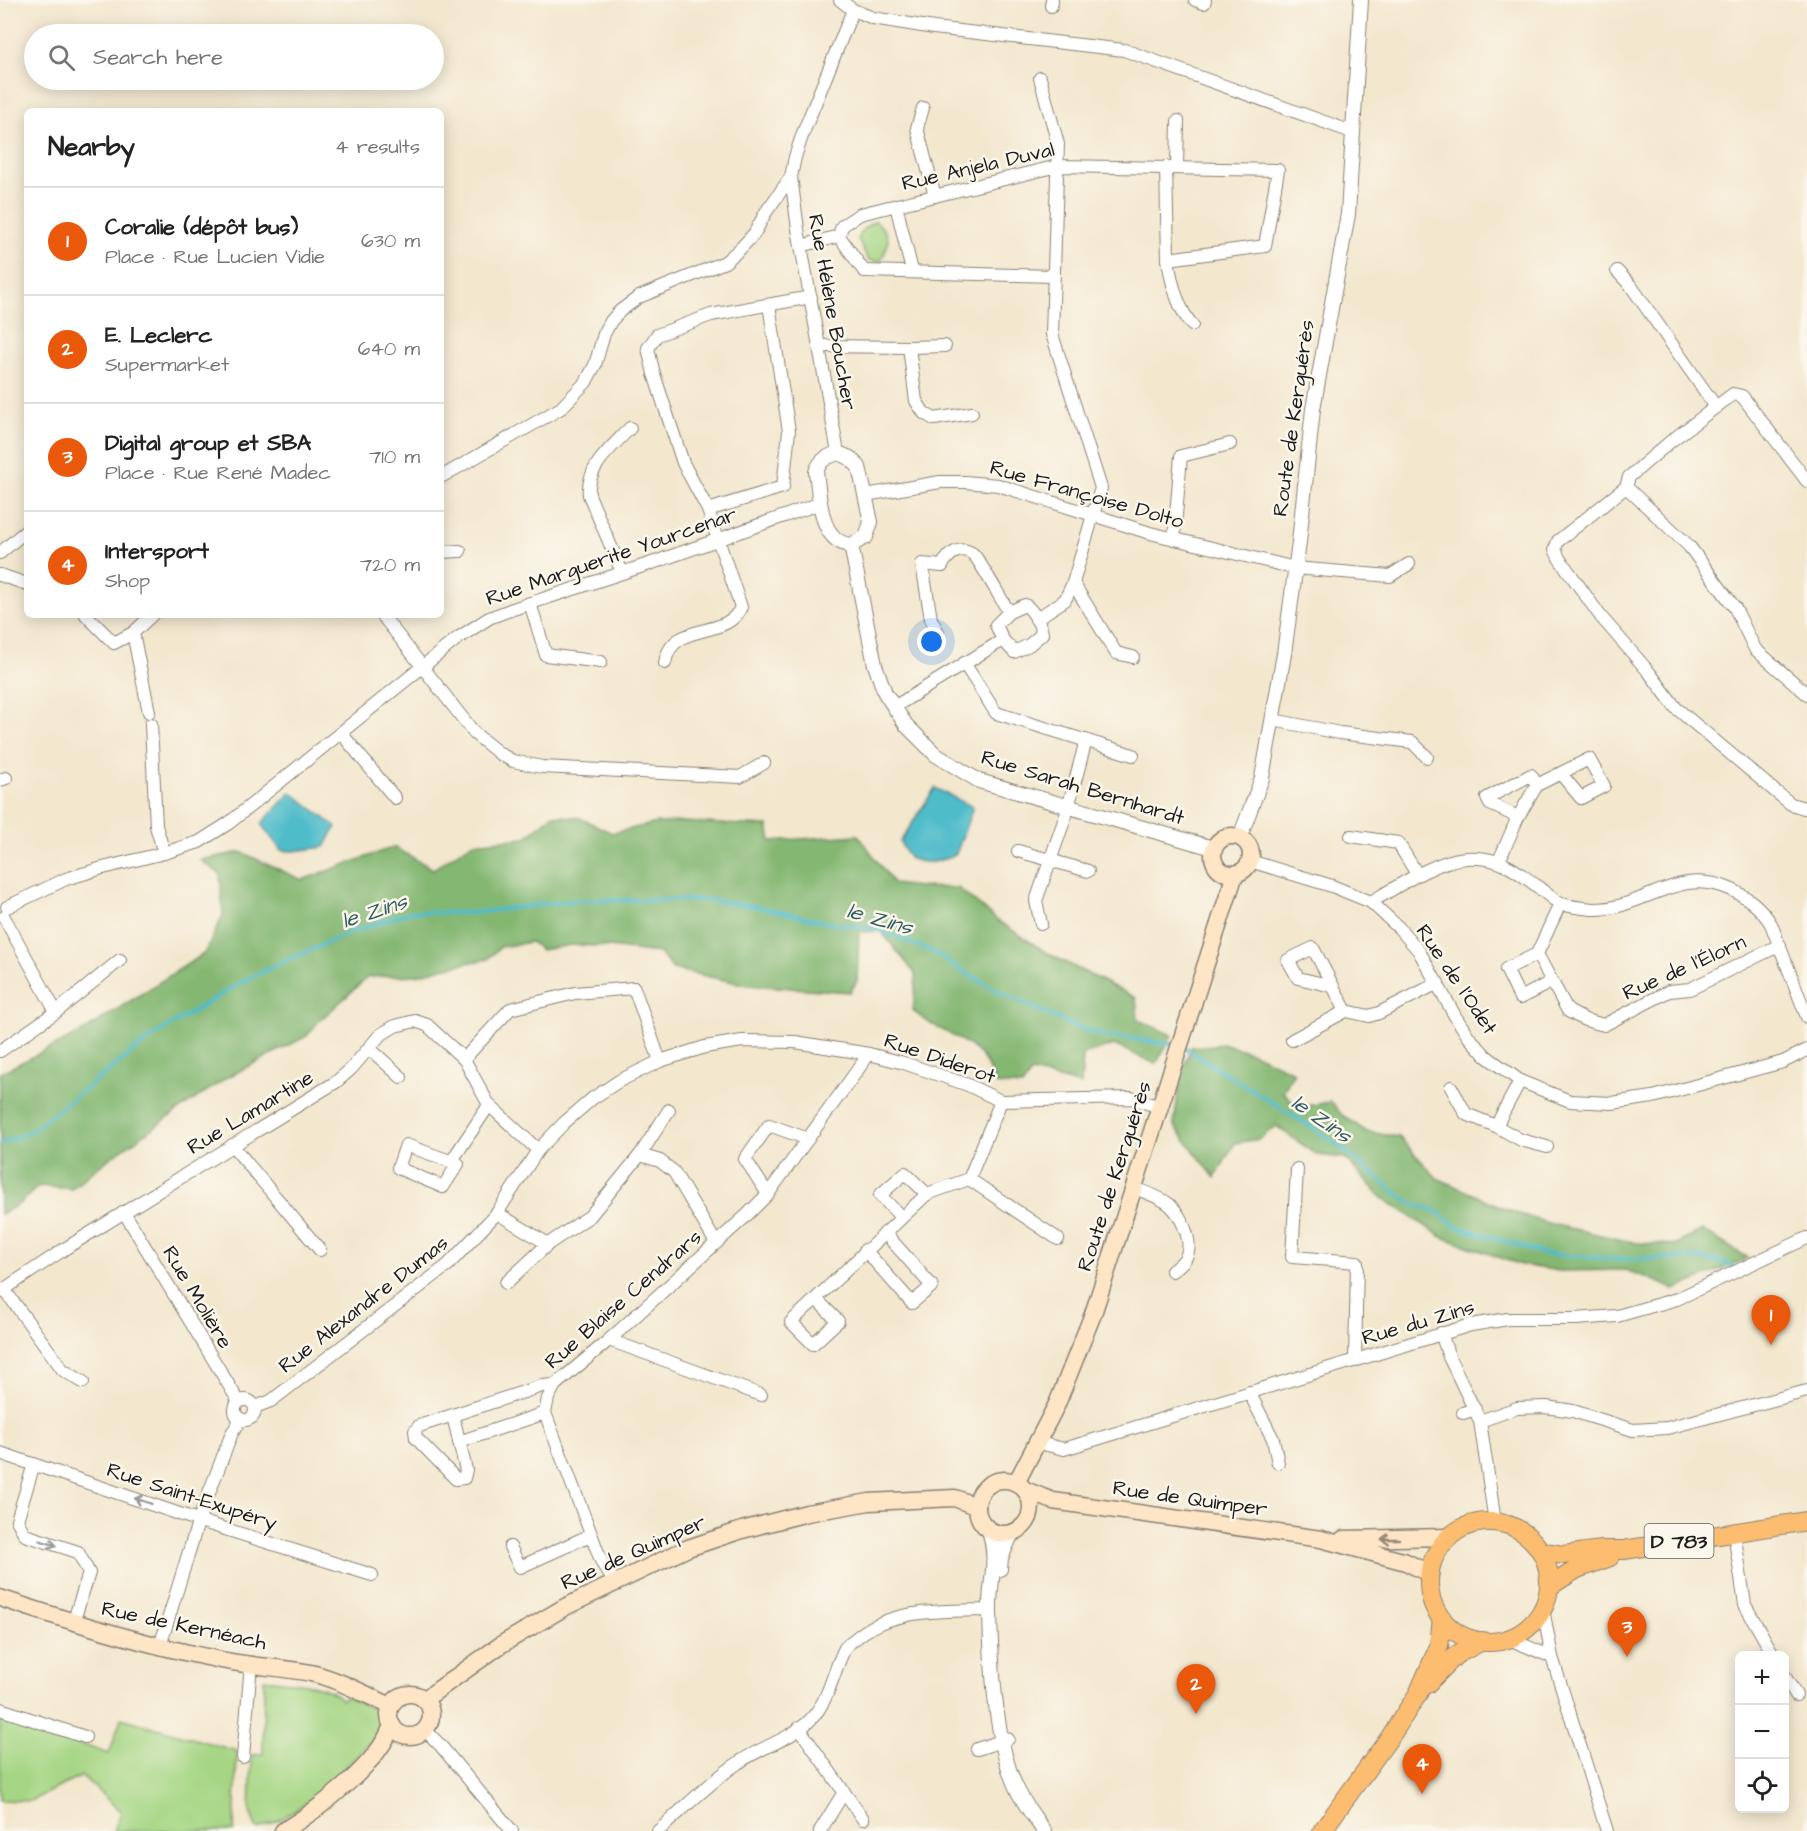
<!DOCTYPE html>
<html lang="en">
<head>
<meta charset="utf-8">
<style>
  body { margin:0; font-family:"Architects Daughter",sans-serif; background:#f2f2f2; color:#222 }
  .controls { position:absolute; right:18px; bottom:18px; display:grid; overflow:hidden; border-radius:9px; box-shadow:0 3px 15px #0003 }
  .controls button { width:54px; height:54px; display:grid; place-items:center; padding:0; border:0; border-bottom:2px solid #e0e0e0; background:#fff; color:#222; font:30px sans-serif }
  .you { position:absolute; left:932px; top:642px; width:21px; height:21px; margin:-15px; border:4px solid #fff; border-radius:50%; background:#1a73e8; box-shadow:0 0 0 9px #1a73e833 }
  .badge { display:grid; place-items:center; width:39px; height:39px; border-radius:50%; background:#ea580c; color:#fff; font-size:20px; font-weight:700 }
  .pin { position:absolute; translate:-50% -50px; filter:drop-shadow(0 2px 3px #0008) }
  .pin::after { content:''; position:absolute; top:32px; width:21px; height:18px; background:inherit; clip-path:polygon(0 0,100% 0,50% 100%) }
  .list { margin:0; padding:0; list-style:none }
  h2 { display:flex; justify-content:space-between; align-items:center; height:78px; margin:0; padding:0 24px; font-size:26px }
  h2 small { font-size:20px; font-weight:400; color:#767676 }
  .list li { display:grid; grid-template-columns:39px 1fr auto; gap:18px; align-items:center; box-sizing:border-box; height:108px; padding:0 24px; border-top:2px solid #e0e0e0 }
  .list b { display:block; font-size:22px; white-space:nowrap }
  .list p { margin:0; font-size:20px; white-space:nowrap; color:#767676 }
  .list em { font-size:20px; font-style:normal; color:#767676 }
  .icon { flex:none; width:33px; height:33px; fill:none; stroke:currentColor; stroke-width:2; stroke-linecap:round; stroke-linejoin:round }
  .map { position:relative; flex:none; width:1807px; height:1831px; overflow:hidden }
  .search { position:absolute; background:#fff; box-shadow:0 3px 15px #0003; left:24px; top:24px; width:420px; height:66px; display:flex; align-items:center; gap:15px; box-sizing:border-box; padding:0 21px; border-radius:33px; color:#767676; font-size:22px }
  .panel { position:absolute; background:#fff; box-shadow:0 3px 15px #0003; left:24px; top:108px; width:420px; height:510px; border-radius:9px }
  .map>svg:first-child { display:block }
  .green { fill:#a6d684; stroke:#617950; stroke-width:1.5 }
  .forest { fill:#84b772; stroke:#506a47; stroke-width:1.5 }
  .water { fill:#50bcca; stroke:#366c73; stroke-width:1.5 }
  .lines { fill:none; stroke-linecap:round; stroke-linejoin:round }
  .stream { stroke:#50bcca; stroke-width:4 }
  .minor-casing { stroke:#888275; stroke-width:14 }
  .tertiary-casing { stroke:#888275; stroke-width:16 }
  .secondary-casing { stroke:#888275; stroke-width:19 }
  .primary-casing { stroke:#888275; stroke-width:20 }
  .minor { stroke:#fff; stroke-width:12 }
  .tertiary { stroke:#fff; stroke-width:14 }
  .secondary { stroke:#fee5c5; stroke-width:16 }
  .primary { stroke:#fcbd6f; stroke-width:18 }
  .oneway { stroke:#999 }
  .oneway2 { stroke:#988b79 }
  .labels { text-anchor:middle; stroke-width:5; stroke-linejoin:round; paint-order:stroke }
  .shield { fill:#fbf7ec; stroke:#5f5e5a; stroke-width:1.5 }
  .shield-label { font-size:20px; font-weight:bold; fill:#1c1c1c }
  .street-label { font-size:21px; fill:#1c1c1c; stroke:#fbf7ec }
  .water-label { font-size:22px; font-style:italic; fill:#315c62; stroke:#fbf7ec }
</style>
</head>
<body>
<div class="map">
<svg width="1807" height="1831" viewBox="0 0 1807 1831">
  <rect width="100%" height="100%" fill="#fbf7ec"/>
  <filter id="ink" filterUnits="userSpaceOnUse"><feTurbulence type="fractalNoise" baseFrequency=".0167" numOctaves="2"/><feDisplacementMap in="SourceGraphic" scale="12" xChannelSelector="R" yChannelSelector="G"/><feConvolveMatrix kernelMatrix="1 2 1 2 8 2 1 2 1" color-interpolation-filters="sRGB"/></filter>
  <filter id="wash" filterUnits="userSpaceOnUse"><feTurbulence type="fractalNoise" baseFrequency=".008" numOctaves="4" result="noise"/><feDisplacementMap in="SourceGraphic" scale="24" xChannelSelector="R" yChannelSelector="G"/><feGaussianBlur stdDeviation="1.35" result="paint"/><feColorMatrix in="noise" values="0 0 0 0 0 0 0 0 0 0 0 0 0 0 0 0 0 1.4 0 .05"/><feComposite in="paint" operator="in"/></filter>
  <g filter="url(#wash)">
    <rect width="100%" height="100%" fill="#f3e7ce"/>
    <g class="green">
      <path d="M875,221c18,14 15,23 5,41l-12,-2 -10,-21 6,-11z"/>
      <path d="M264,1679c24,4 61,2 78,21l4,-4 32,15 3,21c-36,35 -74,82 -124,97l-7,-17 2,-57 11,-1z"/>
      <path d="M0,1716l109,38 12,-36 116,33 -3,80h-120l7,-19 -39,-36 -52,25 -30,-1z"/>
    </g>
    <g class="forest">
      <path d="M553,815l27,3 32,15 45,-10 25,-1 86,4 3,15 87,-6 36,49 25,3 39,1 40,33 51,33 87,44 2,22 34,15 -16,29 -42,-19 -31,10 -2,30 -49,-13 -10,14 -27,-2c-4,-8 -7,-19 -12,-26 -19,-22 -49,-28 -70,-47l3,-36 -35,-44 -22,1 -2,49 -7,11 -102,-7 -29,-6 -46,-10 -14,-16 -59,-7 -29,-1 -30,5 -10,-8 -31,5 -12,12 -41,8 -30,8 -49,2 -50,45 -11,14 -81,42 -116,80 -39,31 -32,-3 -20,18 -19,11v-142l82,-41 123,-79 18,-38 -3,-41 -20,-14 41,-8 61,28 92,-33 39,22 39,-26 53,-5z"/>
      <path d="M1225,1044l28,9 41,19 -11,20 15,15 33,-5 10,12 26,18 32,5 38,41 76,34 38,12 86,19 38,2 27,-15 46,28 -74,32 -25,-12 -24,-8 -65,1 -39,-6 -79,-28 -61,-40 -36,-39 -28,-3 -41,-29 -17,13 -24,4 -20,35 -41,-53 6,-49 11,-29z"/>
    </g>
    <g class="water">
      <path d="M935,788l38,19 -17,47c-20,8 -26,12 -47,4l-9,-16z"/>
      <path d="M291,792l45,35 -11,20 -32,4 -12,-1 -20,-26z"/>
    </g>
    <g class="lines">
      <g class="stream">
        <path d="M1183,1047l130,81 34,25 54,44 12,7 23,7 19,15 90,28 74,5 76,-1 27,4 12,6"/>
        <path d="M0,1144l30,-12 123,-96 87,-53 38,-19 72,-31 60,-21 61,1 109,-13h130l49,7 75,17 41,5 61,24 18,13 42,24 73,34 28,10 79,11"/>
      </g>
    </g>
  </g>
  <g filter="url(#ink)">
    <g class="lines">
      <g class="minor-casing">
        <g id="minor">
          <path d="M840,0l13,10 20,8 61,10 190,22 228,82"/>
          <path d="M1195,0l9,3 1,-3"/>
          <path d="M1051,6l1,-6"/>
          <path d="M923,108l-6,20 18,68"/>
          <path d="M1166,167l2,92c3,22 9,48 24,66"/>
          <path d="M1177,167l1,-46"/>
          <path d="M791,177l7,52 40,224"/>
          <path d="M896,205l16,66"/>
          <path d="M839,236l3,-10 18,-12 198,-48 220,4 -13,76 -97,13"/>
          <path d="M839,236l25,35 189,5"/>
          <path d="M801,246l38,-10"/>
          <path d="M1617,271l14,15 85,121"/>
          <path d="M819,346l90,1 7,54 8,12 10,6 38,-6"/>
          <path d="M909,347l36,-1"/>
          <path d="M441,477l120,-69 25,-26 9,-17 9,-31 7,-13 9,-10 19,-14 86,-35 15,-13 14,-15 12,-22 25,-35 4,-20 8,-24 50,-123"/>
          <path d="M1807,481l-65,-85 -9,-2 -62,47 -42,36 -3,10 -68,54 -3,8 4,9 42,59 48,55 27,36 100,84 15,12 13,4 3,-1"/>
          <path d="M1626,487l63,59 46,62 20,41 52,45"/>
          <path d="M866,495l74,-13h25l33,3 152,48 145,35 95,8 19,-12"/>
          <path d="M708,510l75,-23 6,-56 -20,-126"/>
          <path d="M1174,539l7,-83 49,-12"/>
          <path d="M441,552l19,-1"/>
          <path d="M0,553l27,-23"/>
          <path d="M622,572l-33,-77c-3,-28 23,-48 41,-67"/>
          <path d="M0,575l27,9"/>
          <path d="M1073,583l43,70 17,4"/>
          <path d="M530,603l16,52 55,7"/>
          <path d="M1025,605c8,5 16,20 17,29l-13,11 -15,7 -11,-12 -7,-15 13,-13z"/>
          <path d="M86,615l28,28 19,-10 19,-18"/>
          <path d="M382,615l93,119 25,20 13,7 29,6 198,10 24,-14"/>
          <path d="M1036,619l29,-19 8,-17 28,-95 -49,-154 6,-190 -18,-66"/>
          <path d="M938,632l-7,-13 -9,-55 20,2c6,-12 18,-21 31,-12 6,5 30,49 36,58"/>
          <path d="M133,633l16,79"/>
          <path d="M665,663c7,-44 62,-22 76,-56l-33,-97 -25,-47 -29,-89 -6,-26 9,-13 54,-20 100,-18"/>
          <path d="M964,663l32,50 137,42"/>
          <path d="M894,707l109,-67"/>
          <path d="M1273,720l67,13 72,9 15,15"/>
          <path d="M151,724l5,102 8,27"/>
          <path d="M341,733l54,65"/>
          <path d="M0,780l6,-2"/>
          <path d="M1518,817l-28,-13 -3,-6 44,-23 6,10"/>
          <path d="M1351,836l47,7 19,31"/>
          <path d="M1018,851l70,20"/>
          <path d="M1250,861l82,25 39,16 28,26 20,23 36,65 13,20 18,20 34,25 50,20 42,2 41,-6 130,-35 24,-12"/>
          <path d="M1499,861l19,-44 19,-32 52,-26 15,27 -23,12 -20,-24"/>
          <path d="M1371,902c26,-15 65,-42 95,-44 34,-2 52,13 77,33 6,4 12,11 19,13 9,3 21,4 31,5 51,1 82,-43 137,-20 18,8 31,18 41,35l36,93"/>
          <path d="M7,907l59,-28 33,-10 65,-16 35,-11 30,-19 229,-185 31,-20 21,-8 145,-48 166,-59"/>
          <path d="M4,917l52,95"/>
          <path d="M1041,924l-5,-23 30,-86 20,-75"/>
          <path d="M1537,954l31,57 17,9 19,5 65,-34 21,-2 90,-44"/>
          <path d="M1551,982l-31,16 -14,-29 31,-15 23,-50"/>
          <path d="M1332,986l-34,-8 -10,-18 25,-12 33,63"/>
          <path d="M1292,1040l54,-29 23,5 10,-3 59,-30"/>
          <path d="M369,1048l32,29"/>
          <path d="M0,1051l56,-39 64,-52"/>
          <path d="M464,1059l46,-50 65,-16 59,-5 26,73"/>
          <path d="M1451,1087l15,27 30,12 25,14 26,7"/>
          <path d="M1496,1126l24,-45"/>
          <path d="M232,1145l88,105"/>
          <path d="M406,1145l52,19 -15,23 -45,-19z"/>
          <path d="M640,1155l20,6 14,11 42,71"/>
          <path d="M451,1162l38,-57"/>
          <path d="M1297,1169l-5,88 65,5 -2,99"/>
          <path d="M969,1179l89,60"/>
          <path d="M969,1179l32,-78"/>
          <path d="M1135,1188c11,5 26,9 35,17 11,10 24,37 16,52 -3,6 -9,10 -14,14"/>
          <path d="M768,1194l-23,-35 24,-34 39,14"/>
          <path d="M124,1212l115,190"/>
          <path d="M497,1213l51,31"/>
          <path d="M901,1217l-21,-22 25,-22 22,21"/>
          <path d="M865,1250l47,53 20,-17 -47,-53"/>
          <path d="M506,1283l42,-39 42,-28 50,-61 29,-45"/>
          <path d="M4,1289l59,81 20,12"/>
          <path d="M0,1292l66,-44 270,-166 15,-13 29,-34 15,-9 20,-5 12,4 37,34 25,46 49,45"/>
          <path d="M816,1299l22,22 -25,23 -22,-22 136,-128 42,-15"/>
          <path d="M1441,1333l8,24 31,64 15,101"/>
          <path d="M609,1340l152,55"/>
          <path d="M1249,1392l24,47 5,24"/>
          <circle cx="245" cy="1410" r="10"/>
          <path d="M255,1407l16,-6 177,-136 49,-52 41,-63 26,-27 29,-25 26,-17 41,-20 45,-14 37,-6 53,1 74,12 35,9 64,22 33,16 130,-3 29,9"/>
          <path d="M1463,1413l12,-4"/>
          <path d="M453,1416l13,54 -2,8 -8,1 -40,-41 -1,-7 4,-5 123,-40 13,-1"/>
          <path d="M1480,1421l37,-13 29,-1 27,4 60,19 34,-2 140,-37"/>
          <path d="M459,1442l86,-29"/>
          <path d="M1039,1443l25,6 407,-124 37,-6h67l42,-3 60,-17 130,-61"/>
          <path d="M0,1453l206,70 166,52"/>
          <path d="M34,1464l-17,56 8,15 53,17 11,21 -16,50"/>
          <path d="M1734,1532l11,73 29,51"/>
          <path d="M510,1547l10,20 71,-32"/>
          <path d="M615,1583l-13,-20 -57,-150 3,-15 7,-13 54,-45 137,-124 22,-22 101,-140"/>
          <path d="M1543,1609l9,48 55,174"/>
          <path d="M1509,1639l43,18"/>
          <path d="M160,1646l39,-127 33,-86 9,-14"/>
          <path d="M1784,1675l12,20"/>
          <path d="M0,1709l85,28"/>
          <path d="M799,1728l64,91"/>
          <path d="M425,1730l15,15 72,86"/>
          <path d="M977,1749l31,-10"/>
          <path d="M243,1757l8,-93"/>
          <path d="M658,1831c27,-23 50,-48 80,-68 22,-16 55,-24 74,-45 18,-20 21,-47 33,-70 2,-4 6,-6 10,-9 35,-31 90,-28 135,-29"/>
          <path d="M820,1831l24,-39"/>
        </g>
      </g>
      <g class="tertiary-casing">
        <g id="tertiary">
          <path d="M838,453l12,5 9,9 12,55 -5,15 -15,8c-32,-3 -31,-48 -35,-73 4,-12 10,-15 22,-19z"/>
          <path d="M851,545l24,120 10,28 21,32 30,30 43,26 234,67"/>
          <path d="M1240,837l22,-59 22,-124 15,-112 14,-133 35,-195 13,-214"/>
          <path d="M989,1530c10,32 0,50 1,82 1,48 5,124 23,168 7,19 20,35 31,51"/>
          <path d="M1000,1569l1,-11 11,-25"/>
        </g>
      </g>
      <g class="secondary-casing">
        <g id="secondary">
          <circle cx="1232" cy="855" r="19"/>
          <circle cx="1004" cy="1507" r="27"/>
          <path d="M1016,1483l41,-79 36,-90 142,-440"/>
          <path d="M1025,1490l28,11 268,38 85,23 24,12"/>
          <path d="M1343,1539l106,-2"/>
          <path d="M0,1598c71,24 142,46 216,61 31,7 63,8 95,14 29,7 53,21 80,33"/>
          <circle cx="410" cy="1715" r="21"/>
          <path d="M425,1699l77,-55 63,-37 123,-59 54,-18 65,-17 62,-11 86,-4 22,9"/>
          <path d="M283,1831c35,-21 96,-67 109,-106"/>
        </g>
      </g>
      <g class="primary-casing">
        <g id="primary">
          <circle cx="1489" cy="1582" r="60"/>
          <path d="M1541,1551l22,4 39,-5h22l183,-29"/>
          <path d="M1550,1586l27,-17 33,-12"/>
          <path d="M1427,1684l29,-29 26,-14"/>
          <path d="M1322,1831l68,-94 28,-43 21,-48 3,-28"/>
        </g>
      </g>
      <use href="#minor" class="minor"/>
      <use href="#tertiary" class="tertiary"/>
      <use href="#secondary" class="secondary"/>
      <use href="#primary" class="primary"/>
    </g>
    <defs><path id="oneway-shaft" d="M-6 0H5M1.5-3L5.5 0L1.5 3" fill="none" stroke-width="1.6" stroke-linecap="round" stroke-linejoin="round" transform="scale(1.5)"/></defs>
    <g class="oneway">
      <use href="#oneway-shaft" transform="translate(143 1501) rotate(-161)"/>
      <use href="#oneway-shaft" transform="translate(48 1543) rotate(17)"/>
    </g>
    <use class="oneway2" href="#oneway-shaft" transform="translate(1390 1539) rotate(180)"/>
  </g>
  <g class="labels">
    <rect class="shield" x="1644.5" y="1524" width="69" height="34" rx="4.5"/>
    <g class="shield-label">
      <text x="1679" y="1548">D 783</text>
    </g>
    <g class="street-label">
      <text transform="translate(978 166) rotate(-13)" y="7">Rue Anjela Duval</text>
      <text transform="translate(833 312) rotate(80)" y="7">Rue Hélène Boucher</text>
      <text transform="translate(1293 418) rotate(-82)" y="7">Route de Kerguérès</text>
      <text transform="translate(1087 494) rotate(16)" y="7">Rue Françoise Dolto</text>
      <text transform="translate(611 556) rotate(-19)" y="7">Rue Marguerite Yourcenar</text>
      <text transform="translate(1083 787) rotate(17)" y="7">Rue Sarah Bernhardt</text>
      <text transform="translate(1684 967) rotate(-24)" y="7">Rue de l'Élorn</text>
      <text transform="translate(1457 979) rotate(56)" y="7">Rue de l'Odet</text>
      <text transform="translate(940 1058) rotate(19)" y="7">Rue Diderot</text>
      <text transform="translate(250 1112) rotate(-31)" y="7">Rue Lamartine</text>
      <text transform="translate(1114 1176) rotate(-72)" y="7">Route de Kerguérès</text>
      <text transform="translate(198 1297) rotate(59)" y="7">Rue Molière</text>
      <text transform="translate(623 1299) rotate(-41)" y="7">Rue Blaise Cendrars</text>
      <text transform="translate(363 1304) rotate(-38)" y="7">Rue Alexandre Dumas</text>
      <text transform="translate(1418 1322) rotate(-16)" y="7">Rue du Zins</text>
      <text transform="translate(192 1496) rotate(18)" y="7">Rue Saint-Exupéry</text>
      <text transform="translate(1190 1498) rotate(8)" y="7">Rue de Quimper</text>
      <text transform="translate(633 1552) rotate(-24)" y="7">Rue de Quimper</text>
      <text transform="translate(184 1625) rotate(12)" y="7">Rue de Kernéach</text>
    </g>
    <g class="water-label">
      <text transform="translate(374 910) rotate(-18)" y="8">le Zins</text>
      <text transform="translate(880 918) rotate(16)" y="8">le Zins</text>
      <text transform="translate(1322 1118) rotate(35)" y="8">le Zins</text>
    </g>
  </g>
</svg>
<div class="controls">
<button>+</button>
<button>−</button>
<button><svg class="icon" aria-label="locate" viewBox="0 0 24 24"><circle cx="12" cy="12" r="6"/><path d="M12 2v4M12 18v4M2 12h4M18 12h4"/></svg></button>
</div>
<div class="you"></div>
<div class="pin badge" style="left:1771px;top:1345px">1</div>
<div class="pin badge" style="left:1196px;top:1714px">2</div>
<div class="pin badge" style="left:1627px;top:1657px">3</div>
<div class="pin badge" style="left:1422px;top:1794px">4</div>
<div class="search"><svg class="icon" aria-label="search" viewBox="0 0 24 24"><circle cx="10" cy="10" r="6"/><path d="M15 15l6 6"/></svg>Search here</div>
<section class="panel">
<h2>Nearby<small>4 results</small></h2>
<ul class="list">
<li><span class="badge">1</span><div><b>Coralie (dépôt bus)</b><p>Place · Rue Lucien Vidie</p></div><em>630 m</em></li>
<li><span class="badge">2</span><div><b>E. Leclerc</b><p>Supermarket</p></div><em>640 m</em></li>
<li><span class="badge">3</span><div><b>Digital group et SBA</b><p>Place · Rue René Madec</p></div><em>710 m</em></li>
<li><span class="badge">4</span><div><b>Intersport</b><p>Shop</p></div><em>720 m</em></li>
</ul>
</section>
</div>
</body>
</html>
